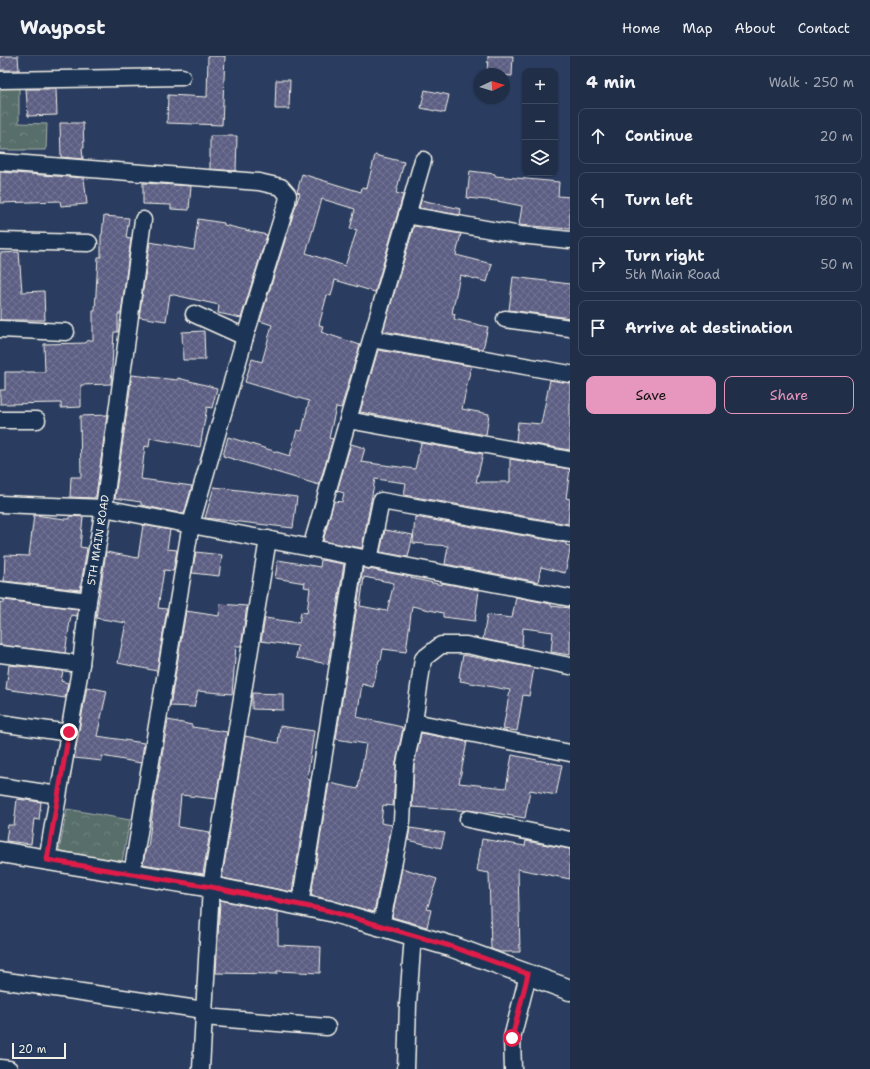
<!DOCTYPE html>
<html lang="en">
<head>
<meta charset="utf-8">
<style>
  body { margin:0; font-family:"Shantell Sans",sans-serif; background:#28364f; color:#f1f3f6 }
  .controls { position:absolute; right:12px; top:12px; display:grid; overflow:hidden; border-radius:8px; box-shadow:0 1px 3px #0004 }
  .controls button { width:36px; height:36px; display:grid; place-items:center; padding:0; border:0; border-bottom:1px solid #3d4a60; background:#202e48; color:#f1f3f6; font:20px sans-serif }
  .compass { position:absolute; left:474px; top:12px; width:36px; height:36px; border-radius:50%; background:#202e48; box-shadow:0 1px 3px #0004; rotate:86deg }
  .scale { position:absolute; left:12px; bottom:10px; width:54px; box-sizing:border-box; padding-left:4px; border:2px solid #f4f1e8; border-top:0; font-size:11px; line-height:14px; white-space:nowrap; color:#f4f1e8; -webkit-text-stroke:3px #1d3557; paint-order:stroke }
  .stop { position:absolute; width:12px; height:12px; margin:-9px; border:3px solid #e11d48; border-radius:50%; background:#fff }
  .stop.end { background:#e11d48; border-color:#fff; box-shadow:0 1px 4px #0008 }
  .list { margin:0; padding:0; list-style:none }
  h2 { display:flex; justify-content:space-between; align-items:center; height:52px; margin:0; padding:0 16px; font-size:17px }
  h2 small { font-size:13px; font-weight:400; color:#a2a8b4 }
  .list li { display:grid; grid-template-columns:26px 1fr auto; gap:12px; align-items:center; box-sizing:border-box; height:56px; margin:0 8px 8px; padding:0 8px; border:1px solid #3d4a60; border-radius:8px }
  .list b { display:block; font-size:15px; white-space:nowrap }
  .list p { margin:0; font-size:13px; white-space:nowrap; color:#a2a8b4 }
  .list em { font-size:13px; font-style:normal; color:#a2a8b4 }
  .actions { display:flex; gap:8px; padding:12px 16px }
  .actions a { flex:1; padding:9px 0; border:1px solid #e797bd; border-radius:8px; text-align:center; font-size:14px; color:#e797bd }
  .actions .main { background:#e797bd; color:#111 }
  .icon { flex:none; width:22px; height:22px; fill:none; stroke:currentColor; stroke-width:2; stroke-linecap:round; stroke-linejoin:round }
  .map { position:relative; flex:none; width:570px; height:1013px; overflow:hidden }
  header { display:flex; align-items:center; gap:24px; box-sizing:border-box; height:56px; padding:0 20px; background:#202e48; border-bottom:1px solid #3d4a60 }
  header strong { font-size:19px }
  nav { display:flex; gap:22px; margin-inline-start:auto; font-size:14px }
  main { display:flex }
  aside { flex:1; background:#202e48 }
  .map>svg:first-child { display:block }
  .park { fill:url(#park-crowns); stroke:#a6b0a9 }
  .building { fill:url(#building-cross-hatch); stroke:#f4f1e8; fill-rule:evenodd }
  .lines { fill:none; stroke-linecap:round; stroke-linejoin:round }
  .minor-casing { stroke:#f4f1e8; stroke-width:19 }
  .tertiary-casing { stroke:#f4f1e8; stroke-width:23 }
  .minor { stroke:#1d3557; stroke-width:16 }
  .tertiary { stroke:#1d3557; stroke-width:20 }
  .route { stroke:#e11d48; stroke-width:5 }
  .labels { text-anchor:middle; stroke-width:3.5; stroke-linejoin:round; paint-order:stroke }
  .street-label { font-size:11px; fill:#f4f1e8; stroke:#1d3557 }
</style>
</head>
<body>
<header>
<strong>Waypost</strong>
<nav><a>Home</a><a>Map</a><a>About</a><a>Contact</a></nav>
</header>
<main>
<div class="map">
<svg width="570" height="1013" viewBox="0 0 570 1013">
  <defs>
    <pattern id="park-crowns" width="20" height="18" patternUnits="userSpaceOnUse"><rect width="20" height="18" fill="#586e6a"/><path d="M2 6a3 3 0 1 1 6 0M12 15a3 3 0 1 1 6 0" fill="none" stroke="#71837f"/></pattern>
    <pattern id="building-cross-hatch" width="8" height="8" patternUnits="userSpaceOnUse"><rect width="8" height="8" fill="#5c5f83"/><path d="M0 0l8 8M0 8l8-8" fill="none" stroke="#747695"/></pattern>
  </defs>
  <rect width="100%" height="100%" fill="#2a3d60"/>
  <filter id="ink" filterUnits="userSpaceOnUse"><feTurbulence type="fractalNoise" baseFrequency=".025" numOctaves="2"/><feDisplacementMap in="SourceGraphic" scale="8" xChannelSelector="R" yChannelSelector="G"/><feConvolveMatrix kernelMatrix="1 2 1 2 8 2 1 2 1" color-interpolation-filters="sRGB"/></filter>
  <g filter="url(#ink)">
    <g class="park">
      <path d="M0,27h19v40l28,1 -1,26h-46z"/>
      <path d="M67,753l63,11 -8,42 -63,-11z"/>
    </g>
    <g class="building">
      <path d="M0,0h18l1,14h-19z"/>
      <path d="M208,0h17l-3,69 -55,-2 1,-28 39,2z"/>
      <path d="M488,0h25l-1,20 -25,-2z"/>
      <path d="M276,24h14l-1,29h-14z"/>
      <path d="M26,33h30l1,26 -29,1z"/>
      <path d="M425,34l24,5 -4,18 -24,-5z"/>
      <path d="M60,67h23l1,25h-2l1,11 -22,-2z"/>
      <path d="M210,80h27l-1,35 -26,-2z"/>
      <path d="M375,99l29,7 -8,31 7,2 -28,97 -40,-12 -4,16 -4,-1 -8,30 4,1 -2,6 39,13 -19,63 -5,-1 -7,31 4,1 -14,46 -96,-29 5,-19 62,19 7,-26 5,1 7,-30 -64,-19 7,-23 10,3 10,-37 -12,-4 36,-116 4,-12 -3,-1 5,-18 59,18 1,-5 5,1zM322,143l33,10 -5,20 7,1 -12,36 -39,-13z"/>
      <path d="M470,115l25,3v2l64,6 -1,14 12,1v32l-51,-4 3,-19 -25,-5 -30,-3z"/>
      <path d="M0,116l84,6 3,26 -26,2 -1,-5 -60,2z"/>
      <path d="M143,127l48,3 -2,24 -18,-1v-4l-28,-1z"/>
      <path d="M421,144l40,9 -1,6 -41,-7z"/>
      <path d="M104,160l25,2 -3,20 5,1 -10,75h-3v18h-4l-3,52 -30,1v22l-20,1v-5l-61,1v-14h5v-18h40l-1,-28 42,-1v-2l7,-1v-29h2l3,-54h3v-22h1z"/>
      <path d="M198,163l26,4v2l43,10 -26,83 -23,-5 1,-8 -49,-11 -4,27 -27,-4 11,-75 44,8z"/>
      <path d="M414,170l47,8 -5,21 36,9 -5,18 -27,-7 -8,38 3,1 -1,5 34,8 -5,22 -100,-18z"/>
      <path d="M19,196l3,40 22,-1 1,29h-45v-67z"/>
      <path d="M513,221l57,7v34l-61,-8z"/>
      <path d="M204,275l1,29h-22l-1,-28z"/>
      <path d="M378,294l93,16 -9,43 27,5 -3,21 -126,-23z"/>
      <path d="M132,319l45,5 1,-2 39,10 -5,20 -5,-1 -7,40 -50,-9 -1,9 -4,-1 -4,33 51,7 -8,28 -43,-9v-3l-26,-4z"/>
      <path d="M550,324l20,3v67l-54,-9 2,-19 23,2z"/>
      <path d="M107,359l-11,81h-1v2l-25,-1 1,-20h10l-1,-61z"/>
      <path d="M421,387l62,11 -7,28h34v-23l60,10 -4,29 4,1 -2,25 -164,-29 2,-12 -31,-4 -13,69 -39,-7 11,-40 8,1 2,-9 -7,-2 14,-47 14,4 -4,14 54,7z"/>
      <path d="M214,431l83,10 -4,31 -88,-10z"/>
      <path d="M34,459l31,4h5v-3l13,1 -3,30 7,1 -7,42 -76,-9 1,-26 24,1z"/>
      <path d="M415,461l151,26v2l4,1v5l-5,22 -24,-6 -3,15 -93,-18 3,-18 -35,-3z"/>
      <path d="M143,469l27,5 -3,19 10,1 -4,21 -9,-1 -6,38 9,1 -10,62 -39,-8 8,-40 -30,-5 10,-66 32,6z"/>
      <path d="M385,474l28,5 -5,22 -28,-5z"/>
      <path d="M196,496l26,3 -3,21 -27,-3z"/>
      <path d="M278,504l42,7 1,-7 23,4 -16,100 -32,-6 2,-12 -37,-5 4,-23 34,5 2,-11 6,1 3,-25 -6,-1 1,-4 -30,-5z"/>
      <path d="M363,512l49,9 -1,1 31,7v-2l37,7 -4,31 -32,-4v-4l-31,-7 -6,46 -23,-3 -2,11h-2l-6,27 -11,-3 -5,33 45,10 -1,1h2l-7,35 -3,43 -10,-1 -2,18 11,2 -18,87 -63,-17 18,-112 29,6 8,-45 -30,-5zM364,521l30,6 -7,28 -27,-5z"/>
      <path d="M516,541l35,7v2l19,2v47l-19,-3 2,-20 -30,-4 -1,19 -39,-8 4,-24 25,3z"/>
      <path d="M4,544l74,9 -1,7 -6,-1 -6,38 -65,-8v-43l4,1z"/>
      <path d="M220,548l27,2 -6,40h-5l-4,48 -34,-3 -4,16 -24,-1 16,-95 33,5z"/>
      <path d="M463,599l71,13 -5,28 -6,-1 -6,36 -14,-2 7,-39 -50,-9 1,-3 -2,-1z"/>
      <path d="M9,609l54,6 -2,10 7,2 -3,15 -59,-9z"/>
      <path d="M87,631l20,4 -10,45 47,7 -3,20 -39,-7v5l-28,-3z"/>
      <path d="M252,637l31,1v16l-31,-1z"/>
      <path d="M168,664l24,5v2l35,5 -11,67 -35,-4 -3,32 32,5 -7,42 -60,-10 3,-16h2l5,-40z"/>
      <path d="M280,670l34,5 -7,48 3,1 -18,112 -70,-14 23,-142 33,7z"/>
      <path d="M421,677l46,9 -8,41 47,5 6,-33 50,10 -6,30 -26,-5 -5,28 -36,-6 -77,-5 2,-42z"/>
      <path d="M17,743l24,3 -2,18 -5,-1 -3,25 -25,-3 2,-16h6z"/>
      <path d="M410,772l35,5 -4,15 -33,-8z"/>
      <path d="M482,783l43,7 1,-5 44,8v30l-52,-10 2,83h-20l-9,-3 -2,-76 -12,-2z"/>
      <path d="M402,812l35,11 -10,30 4,1 -4,17 -35,-10z"/>
      <path d="M220,844l58,12v33l43,2 -1,26 -43,-2v3l-61,-1z"/>
    </g>
    <g class="lines">
      <g class="minor-casing">
        <g id="minor">
          <path d="M0,24l182,-3"/>
          <path d="M0,106l259,20 22,5 7,8 -1,7 -42,135 -54,187 -59,350"/>
          <path d="M407,159l113,20 50,5"/>
          <path d="M0,185l89,2"/>
          <path d="M194,258l51,23"/>
          <path d="M505,263l65,9"/>
          <path d="M0,273l66,3"/>
          <path d="M372,283l198,35"/>
          <path d="M0,364h37"/>
          <path d="M348,364l222,40"/>
          <path d="M0,448l104,4 466,90"/>
          <path d="M311,492l112,-388"/>
          <path d="M369,504l12,-59 189,33"/>
          <path d="M0,534l88,11"/>
          <path d="M0,598l81,10"/>
          <path d="M414,666l156,31"/>
          <path d="M0,667l69,10"/>
          <path d="M0,730l58,9"/>
          <path d="M468,763l102,21"/>
          <path d="M47,804l34,-196 7,-63 16,-93 39,-288"/>
          <path d="M300,849l55,-348"/>
          <path d="M381,870l21,-105 3,-57 9,-42 9,-63 18,-14h25l104,21"/>
          <path d="M0,924l204,30"/>
          <path d="M204,961l123,10"/>
          <path d="M0,1012l9,1"/>
          <path d="M201,1013l10,-182 57,-348"/>
          <path d="M406,1013l2,-65 5,-69"/>
          <path d="M513,1013l-1,-31 16,-63"/>
        </g>
      </g>
      <g class="tertiary-casing">
        <path id="tertiary" d="M0,796l211,35 119,24 120,35 120,44"/>
      </g>
      <use href="#minor" class="minor"/>
      <use href="#tertiary" class="tertiary"/>
    </g>
  </g>
  <g class="lines" filter="url(#ink)">
    <path class="route" d="M69,676l-22,128 164,27 119,24 120,35 78,28 -16,64"/>
  </g>
  <g class="labels">
    <g class="street-label">
      <text transform="translate(98 484) rotate(-81)" y="4">5TH MAIN ROAD</text>
    </g>
  </g>
</svg>
<div class="controls">
<button>+</button>
<button>−</button>
<button><svg class="icon" aria-label="layers" viewBox="0 0 24 24"><path d="M12 4l9 5-9 5-9-5zM3 14l9 5 9-5"/></svg></button>
</div>
<svg class="compass" viewBox="-18 -18 36 36"><path d="M0-13l5 13h-10z" fill="#e53935"/><path d="M0 13l5-13h-10z" fill="#a2a8b4"/></svg>
<div class="scale">20 m</div>
<div class="stop" style="left:512px;top:982px"></div>
<div class="stop end" style="left:69px;top:676px"></div>
</div>
<aside>
<h2>4 min<small>Walk · 250 m</small></h2>
<ul class="list">
<li><svg class="icon" aria-label="ahead" viewBox="0 0 24 24"><path d="M12 20V5M6 11l6-6 6 6"/></svg><div><b>Continue</b></div><em>20 m</em></li>
<li><svg class="icon" aria-label="left" viewBox="0 0 24 24"><path d="M17 20v-9H6M10 6l-5 5 5 5"/></svg><div><b>Turn left</b></div><em>180 m</em></li>
<li><svg class="icon" aria-label="right" viewBox="0 0 24 24"><path d="M7 20v-9h11M14 6l5 5-5 5"/></svg><div><b>Turn right</b><p>5th Main Road</p></div><em>50 m</em></li>
<li><svg class="icon" aria-label="arrive" viewBox="0 0 24 24"><path d="M6 21V4h12l-3 4 3 4H6"/></svg><div><b>Arrive at destination</b></div></li>
</ul>
<div class="actions"><a class="main">Save</a><a>Share</a></div>
</aside>
</main>
</body>
</html>
